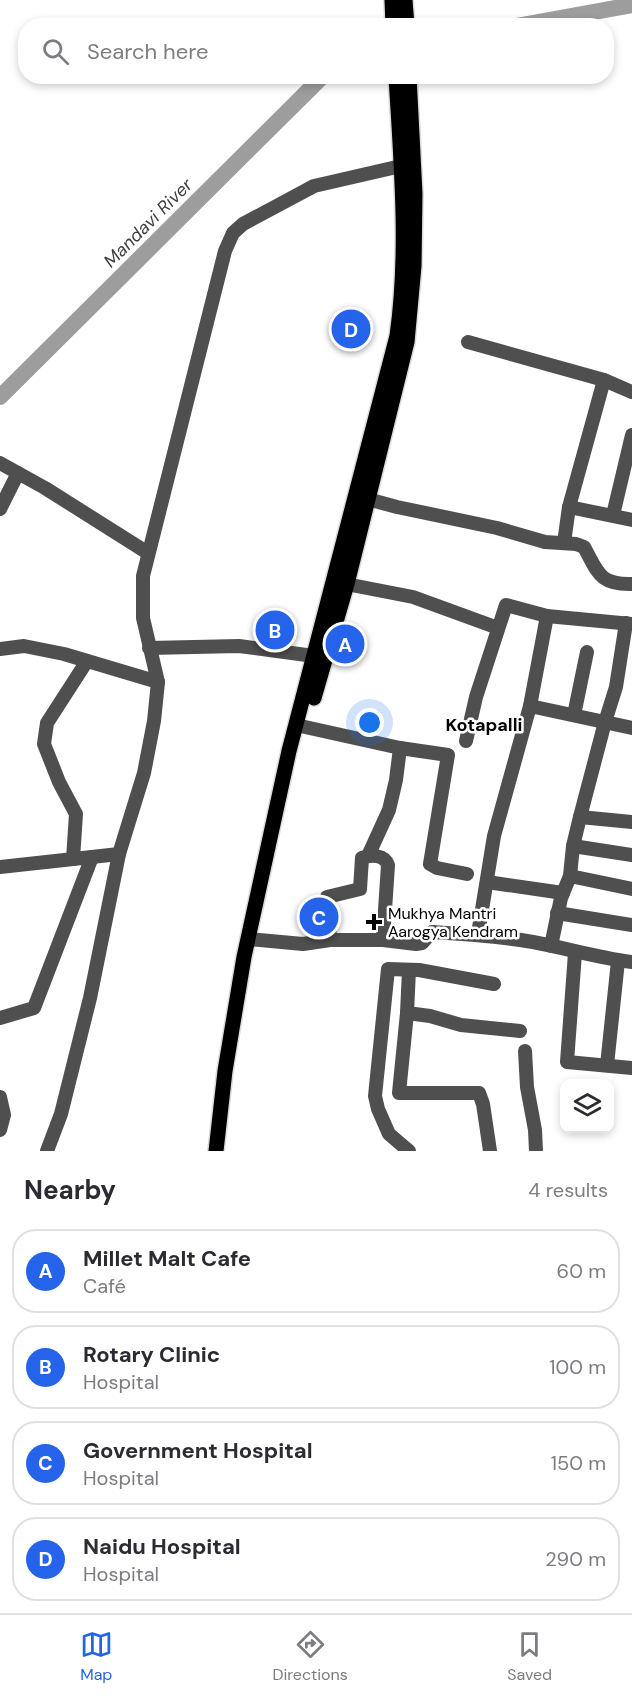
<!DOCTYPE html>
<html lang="en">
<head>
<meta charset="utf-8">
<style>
  body { margin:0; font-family:"DM Sans",sans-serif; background:#f2f2f3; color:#2b2b33 }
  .controls { position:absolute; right:18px; bottom:18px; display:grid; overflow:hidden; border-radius:12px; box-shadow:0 3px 9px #0003 }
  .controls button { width:54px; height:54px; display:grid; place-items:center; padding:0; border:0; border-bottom:2px solid #e1e1e2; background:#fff; color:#2b2b33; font:30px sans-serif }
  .you { position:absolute; left:370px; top:723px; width:21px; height:21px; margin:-15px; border:4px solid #fff; border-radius:50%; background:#1a73e8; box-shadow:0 0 0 9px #1a73e833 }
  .badge { display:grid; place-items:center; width:39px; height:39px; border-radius:50%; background:#2563eb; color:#fff; font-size:20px; font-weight:700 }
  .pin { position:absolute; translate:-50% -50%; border:3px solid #fff; box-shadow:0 2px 6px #0006 }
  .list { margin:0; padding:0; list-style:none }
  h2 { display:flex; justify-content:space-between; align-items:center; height:78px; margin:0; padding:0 24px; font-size:26px }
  h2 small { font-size:20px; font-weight:400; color:#7c7c81 }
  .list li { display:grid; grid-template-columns:39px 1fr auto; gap:18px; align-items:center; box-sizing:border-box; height:84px; margin:0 12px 12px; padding:0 12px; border:2px solid #e1e1e2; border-radius:24px }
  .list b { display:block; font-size:22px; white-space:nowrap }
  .list p { margin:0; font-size:20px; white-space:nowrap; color:#7c7c81 }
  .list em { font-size:20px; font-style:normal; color:#7c7c81 }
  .icon { flex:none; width:33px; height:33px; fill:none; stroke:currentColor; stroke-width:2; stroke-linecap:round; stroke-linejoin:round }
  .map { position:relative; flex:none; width:632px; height:1151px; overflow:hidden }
  .search { position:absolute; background:#fff; box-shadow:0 3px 9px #0003; left:18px; right:18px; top:18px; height:66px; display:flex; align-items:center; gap:15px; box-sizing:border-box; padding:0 21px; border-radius:24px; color:#7c7c81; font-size:22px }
  .sheet { height:462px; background:#fff }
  nav { display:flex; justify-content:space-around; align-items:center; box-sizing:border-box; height:84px; border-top:2px solid #e1e1e2; background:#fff; font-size:16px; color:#7c7c81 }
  nav a { display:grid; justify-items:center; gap:3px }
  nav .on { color:#2563eb }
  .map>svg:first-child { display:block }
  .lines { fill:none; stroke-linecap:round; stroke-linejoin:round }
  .river { stroke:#9d9d9d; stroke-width:16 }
  .major-casing { stroke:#dbdbdb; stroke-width:18 }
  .minor { stroke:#4f4f4f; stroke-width:14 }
  .major { stroke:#000; stroke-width:15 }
  .poi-dot { fill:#000; stroke:#fff; stroke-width:2 }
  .labels { text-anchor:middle; stroke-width:5; stroke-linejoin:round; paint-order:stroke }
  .poi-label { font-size:16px; fill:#000; stroke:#fff; text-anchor:start }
  .water-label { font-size:18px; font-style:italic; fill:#3e3e3e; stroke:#fff }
  .neighbourhood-label { font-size:18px; font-weight:bold; fill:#000; stroke:#fff }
</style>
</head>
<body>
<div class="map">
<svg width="632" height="1151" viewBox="0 0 632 1151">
  <rect width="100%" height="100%" fill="#fff"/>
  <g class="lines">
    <g class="river">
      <path d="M516,26l116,-21"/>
      <path d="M0,397l323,-321"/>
    </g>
    <g class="major-casing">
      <g id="major">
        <path d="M392,0l1,26"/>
        <path d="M405,0l2,26"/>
        <path d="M314,698l33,-114 60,-242 7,-76 1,-72 -6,-118"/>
        <path d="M216,1151l9,-80 19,-114 45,-206 108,-415c12,-86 4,-173 -1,-260"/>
      </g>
    </g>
    <g class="minor">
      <path d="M468,342l136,38 28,12"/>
      <path d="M0,463l45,25 103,65"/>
      <path d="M360,497l37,10 100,21 48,14 31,2 8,3c14,25 15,38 48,37"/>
      <path d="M569,507l63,13"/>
      <path d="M0,509l18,-36"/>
      <path d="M613,515l19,-80"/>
      <path d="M564,543l5,-36 35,-127"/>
      <path d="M336,582l77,15 85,31"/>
      <path d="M149,648l90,-2 75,10"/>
      <path d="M0,649l24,-3 40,8 94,28 -15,-64v-42l82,-325 8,-18 10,-9 71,-38 87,-20"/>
      <path d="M530,706l102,22"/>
      <path d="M574,715l13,-63"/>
      <path d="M296,725l104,23 48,7 -18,109 7,4 30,6"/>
      <path d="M466,741l10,-44 30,-92 41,11 85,8"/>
      <path d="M580,817l52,5"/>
      <path d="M573,846l59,9"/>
      <path d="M368,856l21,-46 7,-30 4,-32"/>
      <path d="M73,859l3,-45 -17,-32 -15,-38 3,-21 40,-62"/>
      <path d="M0,867l119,-13"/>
      <path d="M570,876l62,13"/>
      <path d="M487,882l76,11"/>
      <path d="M557,913l75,12"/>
      <path d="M478,934l16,-98 36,-130 17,-90"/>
      <path d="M248,939l55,5 27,-4h53l33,4 6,-1 10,-11c34,2 67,4 101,10 33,6 65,16 99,20"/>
      <path d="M330,940l-3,-43 33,-8 2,-31c9,-4 23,-3 26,7l-5,75"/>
      <path d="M551,946l10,-48 9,-22 3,-30 7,-29 25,-95 11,-35 10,-64"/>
      <path d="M575,953l-8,109 65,6"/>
      <path d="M409,970l-2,43 -8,80h80l4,11 7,47"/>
      <path d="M407,1013l23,3 31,9 59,6"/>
      <path d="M0,1018l34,-10 58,-151"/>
      <path d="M525,1051l2,36 8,43 1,21"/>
      <path d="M607,1065l11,-104"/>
      <path d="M0,1097l4,18 -4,15"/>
      <path d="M47,1151l14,-37 29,-116 29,-144 25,-81 10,-52 4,-39"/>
      <path d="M409,1151l-20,-17 -11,-25 -3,-13 13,-127 31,1 75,14"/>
    </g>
    <use href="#major" class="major"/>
  </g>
  <path class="poi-dot" d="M371 913h6v6h6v6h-6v6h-6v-6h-6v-6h6z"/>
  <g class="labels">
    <g class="poi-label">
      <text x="388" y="919">Mukhya Mantri<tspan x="388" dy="18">Aarogya Kendram</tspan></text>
    </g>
    <g class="water-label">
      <text transform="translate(148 223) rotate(-45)" y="6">Mandavi River</text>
    </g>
    <g class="neighbourhood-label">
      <text x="484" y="731">Kotapalli</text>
    </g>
  </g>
</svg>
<div class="controls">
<button><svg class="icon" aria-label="layers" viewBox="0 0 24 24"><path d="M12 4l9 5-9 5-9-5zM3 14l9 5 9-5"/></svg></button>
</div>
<div class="you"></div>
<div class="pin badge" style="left:345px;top:644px">A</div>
<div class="pin badge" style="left:275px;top:630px">B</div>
<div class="pin badge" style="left:319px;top:917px">C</div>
<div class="pin badge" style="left:351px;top:329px">D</div>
<div class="search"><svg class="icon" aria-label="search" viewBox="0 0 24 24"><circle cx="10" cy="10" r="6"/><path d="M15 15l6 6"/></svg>Search here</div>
</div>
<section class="sheet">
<h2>Nearby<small>4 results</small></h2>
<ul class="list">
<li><span class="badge">A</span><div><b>Millet Malt Cafe</b><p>Café</p></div><em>60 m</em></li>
<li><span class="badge">B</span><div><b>Rotary Clinic</b><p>Hospital</p></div><em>100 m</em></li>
<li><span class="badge">C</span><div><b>Government Hospital</b><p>Hospital</p></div><em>150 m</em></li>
<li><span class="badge">D</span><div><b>Naidu Hospital</b><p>Hospital</p></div><em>290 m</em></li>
</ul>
</section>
<nav>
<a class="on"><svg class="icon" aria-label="map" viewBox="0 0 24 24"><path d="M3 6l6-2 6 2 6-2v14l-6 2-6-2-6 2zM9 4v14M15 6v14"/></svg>Map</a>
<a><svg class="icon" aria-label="directions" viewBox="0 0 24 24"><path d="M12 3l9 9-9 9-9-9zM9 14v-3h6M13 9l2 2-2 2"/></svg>Directions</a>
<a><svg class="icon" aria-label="saved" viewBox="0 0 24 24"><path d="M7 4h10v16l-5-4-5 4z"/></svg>Saved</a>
</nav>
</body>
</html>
